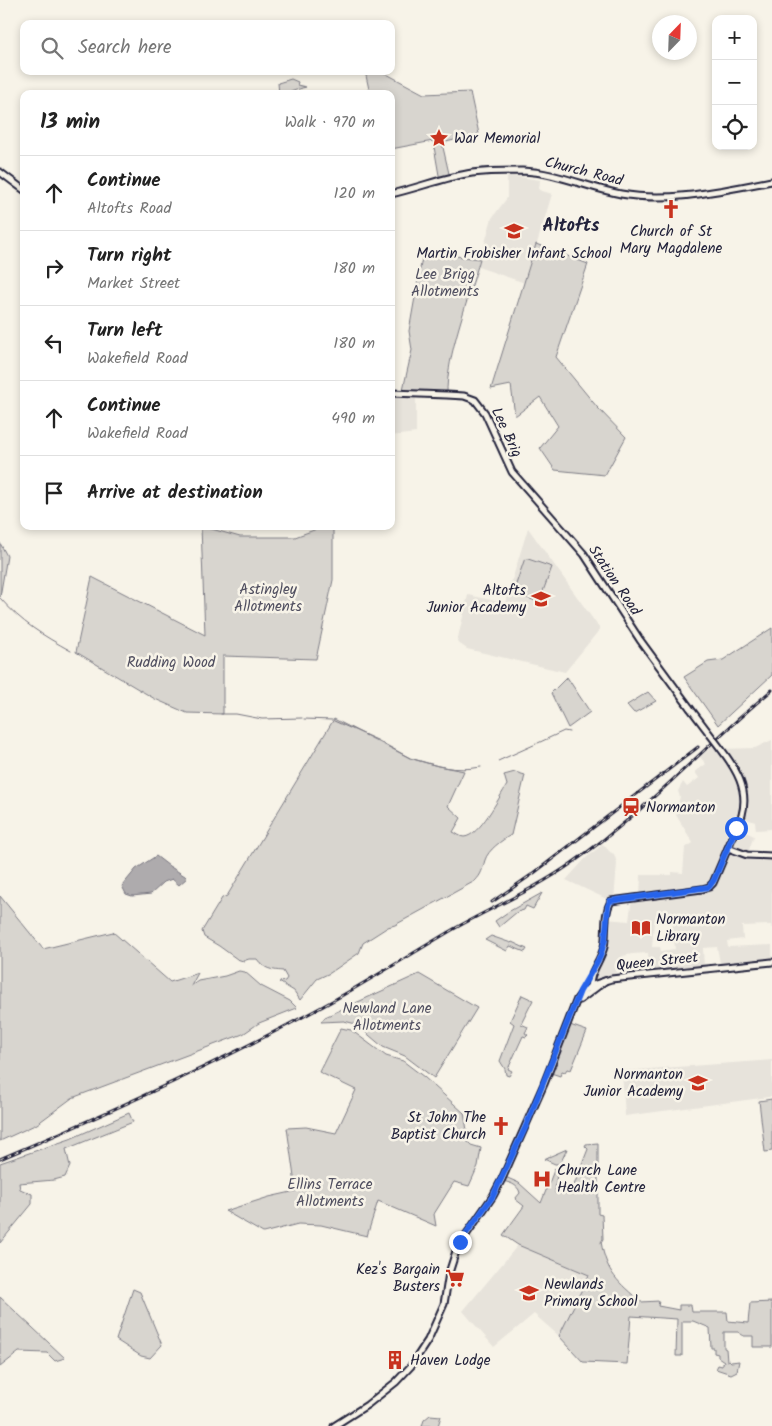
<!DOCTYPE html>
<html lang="en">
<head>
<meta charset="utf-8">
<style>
  body { margin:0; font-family:Kalam,sans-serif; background:#f6f6f6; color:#222 }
  .controls { position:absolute; right:15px; top:15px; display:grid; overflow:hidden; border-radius:10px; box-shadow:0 2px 8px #0003 }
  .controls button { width:45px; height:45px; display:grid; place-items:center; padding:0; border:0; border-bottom:1px solid #e0e0e0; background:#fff; color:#222; font:25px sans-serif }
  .compass { position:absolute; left:652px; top:15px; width:45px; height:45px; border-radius:50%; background:#fff; box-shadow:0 2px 8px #0003; rotate:23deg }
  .stop { position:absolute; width:15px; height:15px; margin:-11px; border:4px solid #2563eb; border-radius:50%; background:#fff }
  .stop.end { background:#2563eb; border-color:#fff; box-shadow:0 1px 5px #0008 }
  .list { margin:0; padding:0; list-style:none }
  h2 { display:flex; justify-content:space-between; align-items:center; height:65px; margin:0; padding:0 20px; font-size:21px }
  h2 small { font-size:16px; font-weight:400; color:#767676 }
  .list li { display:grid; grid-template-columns:32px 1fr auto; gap:15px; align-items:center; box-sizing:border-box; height:75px; padding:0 20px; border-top:1px solid #e0e0e0 }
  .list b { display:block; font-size:19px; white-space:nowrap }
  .list p { margin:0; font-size:16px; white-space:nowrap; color:#767676 }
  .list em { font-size:16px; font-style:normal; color:#767676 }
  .icon { flex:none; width:28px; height:28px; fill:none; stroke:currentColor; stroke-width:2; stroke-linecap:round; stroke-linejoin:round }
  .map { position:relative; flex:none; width:772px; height:1426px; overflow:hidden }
  .search { position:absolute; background:#fff; box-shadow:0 2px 8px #0003; left:20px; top:20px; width:375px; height:55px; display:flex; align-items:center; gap:12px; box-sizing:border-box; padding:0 18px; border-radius:10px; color:#767676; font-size:19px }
  .panel { position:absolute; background:#fff; box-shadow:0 2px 8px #0003; left:20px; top:90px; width:375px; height:440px; border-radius:10px }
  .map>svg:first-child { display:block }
  .built { fill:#e7e3db; fill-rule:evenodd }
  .green { fill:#d8d5cf; stroke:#7d7c85 }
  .water { fill:#aeabad; stroke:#76747f }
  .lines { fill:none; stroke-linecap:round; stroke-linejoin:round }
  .stream { stroke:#76747f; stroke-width:1 }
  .minor-casing { stroke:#22223b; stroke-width:9 }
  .minor { stroke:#f7f3e8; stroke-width:5 }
  .rail-casing { stroke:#22223b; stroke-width:3 }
  .rail { stroke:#f7f3e8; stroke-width:1; stroke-dasharray:4; stroke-linecap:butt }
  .minor-bridge-casing { stroke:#22223b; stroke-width:9; stroke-linecap:butt }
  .minor-bridge { stroke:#f7f3e8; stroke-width:5 }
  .route { stroke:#2563eb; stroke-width:6 }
  .labels { text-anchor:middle; stroke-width:5; stroke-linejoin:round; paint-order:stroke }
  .poi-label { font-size:15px; fill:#22223b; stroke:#f7f3e8; text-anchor:start }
  .street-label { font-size:15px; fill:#22223b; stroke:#f7f3e8 }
  .park-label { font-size:15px; fill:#504f60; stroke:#f7f3e8 }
  .quarter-label { font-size:18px; font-weight:bold; fill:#22223b; stroke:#f7f3e8 }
</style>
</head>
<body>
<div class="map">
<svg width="772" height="1426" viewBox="0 0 772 1426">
  <rect width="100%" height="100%" fill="#f7f3e8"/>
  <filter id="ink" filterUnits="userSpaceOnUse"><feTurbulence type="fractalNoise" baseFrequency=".02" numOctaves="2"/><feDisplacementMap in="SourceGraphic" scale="10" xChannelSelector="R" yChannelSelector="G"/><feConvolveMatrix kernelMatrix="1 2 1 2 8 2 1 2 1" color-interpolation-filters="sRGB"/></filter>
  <g filter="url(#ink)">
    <g class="built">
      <path d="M507,175l33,5 -1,10 13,4 -27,89 -47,-16 14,-49 15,-20z"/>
      <path d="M391,393l25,1v39l-25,3z"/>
      <path d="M528,528l72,101 -35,43 -98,-23 -10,-7 11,-47 37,8z"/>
      <path d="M772,740v89l-16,1 -1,-8 -14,-5 -4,11 17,8 -7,19 25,1v75l-1,-6 -29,1 1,13 -16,2 1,6 44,-2v14l-52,4 -3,-16 -14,1 1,21 -54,5 -2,-21 -16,1 -9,2v7l-7,3 1,12 -17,4 -3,-1 -3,-4 6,-20 6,-38 23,2 3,-23 8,-1 1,-22h31v-3l11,1 2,-25 8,-5 -17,-28 1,-9 3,-9 -2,-6 5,-9 4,5 12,-9 -4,-6 11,-8 -6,-7 15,-13 6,5 34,-1zM672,920l3,29 -14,2 -1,-4h-8l2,-25z"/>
      <path d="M603,844l7,8 4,2 3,9 -3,38h-3l-45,-21 20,-22z"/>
      <path d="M772,1060v35l-3,2 -144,19 -3,-45z"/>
      <path d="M518,1245l71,30 -30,61 -25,-22 -40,33 -31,-36z"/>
    </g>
    <g class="green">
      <path d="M365,71h16l43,23 46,-2 9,42 -37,9 8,35 -10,3 -7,-40 -42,8v-55h-21z"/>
      <path d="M291,79l7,3 -1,3 9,2c-9,2 -18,7 -27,7l-1,-11z"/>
      <path d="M536,244l52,20 -32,93 41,50 29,30 -21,38 -50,-5 -15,-22 18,-22 -18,-29 -25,19 -4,-31 -20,4z"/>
      <path d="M423,252l57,7c-11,39 -34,97 -33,136l-45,-1 10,-44 -3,-19z"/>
      <path d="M201,526l39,11h55l30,-11h8v54l-17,79 -93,-3v58l-36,-1 -32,-14 -79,-47 16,-75 113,58z"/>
      <path d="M0,543l7,13 -7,41z"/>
      <path d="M525,558l27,9 -13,35 -26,-9z"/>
      <path d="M772,628v47l-54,50 -34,-48 24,-15 15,-2z"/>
      <path d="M567,677l23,35 -22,16 -17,-35z"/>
      <path d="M648,692l8,9 -22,12 -7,-8z"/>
      <path d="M334,719l76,39 28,8 26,5 -16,35 13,12 -8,14c3,1 7,5 11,5 16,-1 35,-40 43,-52l-3,-10 11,-3 10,3 -14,60c-9,5 -23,15 -26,25 -3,10 -3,14 -10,21l-80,44 -7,2 -25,16 -4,10 -29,20 -13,6 -17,21 -6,-9 -15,-9 6,-1 2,-3 -4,-7c-12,-1 -19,-2 -26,-12h-8l-6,2 -6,-2 -18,-13 -15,-9 -2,-6 20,-33 5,-2z"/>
      <path d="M542,893l-9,16 -7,-3 -2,4 -7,2 -18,15 -4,-6 13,-9z"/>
      <path d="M0,896l43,53 70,-17 57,50 28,-9 -7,13 7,-5 27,-5 14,-5 6,1 16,14 29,15 7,7 -38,15 -16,11 -171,64 -35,26 -37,17z"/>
      <path d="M491,936l20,7 1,-1 15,7 -2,3 -15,-6 -3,5 -22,-11z"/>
      <path d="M419,974l58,34 -43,70 -29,-22 -22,-9 -27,-23 -12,-3 -23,1 4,-5z"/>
      <path d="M522,995l11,5 -12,24 7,3 -3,6 3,2 -2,2 -3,-1 -15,33 4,2 -3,5 -3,-1 -1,-6 -5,-8 14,-37 -4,-3z"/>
      <path d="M570,1025l17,6 -16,39 -4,-1 -2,3 -3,-1 -2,5 -9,-3z"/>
      <path d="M341,1028l10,2 35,26 17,5 21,16 40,36 3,17 -1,10 5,5 10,3 -3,18 -9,20 -15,-4 -20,32 2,12 -58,-25 -11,35 -46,-11 -23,-1 -35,9 -38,-22 44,-14 27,-6 -9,-63 19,-1 30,6 20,-43 -37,-18z"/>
      <path d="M772,1099v52l-7,1 -6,-51z"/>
      <path d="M129,1113l4,9 -67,27 4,17 -5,11 -11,3 -35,3 1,6 12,5v10l-32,39v-80l70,-24z"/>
      <path d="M598,1143v71l4,1 1,24 -2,3c6,32 17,40 40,60l18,-1 -1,5 21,4v-5h12l1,7h35l1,9 20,2 2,-20 22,-1v45h-19v-11h-9l-6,-4h-14v16l2,1 1,12 2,-1 2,2 8,-1 -2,10 -6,3 -15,-5 2,-4 4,1 2,-5 -6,-4v-3l-4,-1v-5h-3l-1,-20 -17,-7h-11v35h-6l1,-37 -46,-3 -4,48 -44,-2 -24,-26 30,-61 -71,-30 -15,-10 21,-29 -9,-7 5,-6c-2,-9 -12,-11 -19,-12l2,-5 16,7 22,20 14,-35 1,2 -2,2 3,1 -2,20 20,1 -1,-9 14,-36 -3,-3 1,-2z"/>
      <path d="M567,1149l-7,15h-5l-11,-5z"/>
      <path d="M133,1289l7,3 22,53 -12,13 -9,-2 -25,-16z"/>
      <path d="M0,1297l65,61 -10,3 -8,-8 -28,-1 -19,15z"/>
      <path d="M430,1415l11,1 -3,10h-16l2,-6z"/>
    </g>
    <path class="water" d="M156,856l13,10 16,10 2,2 -8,7 -7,-6 -8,3 -13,12 -19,2 -6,-2 -4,-8 14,-17z"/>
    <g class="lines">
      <g class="stream">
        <path d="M0,598c22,25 42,37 71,53"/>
        <path d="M221,714h15l26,5 40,-1"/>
        <path d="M304,719l28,1"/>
        <path d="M334,721l43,19 33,18"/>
        <path d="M538,743l26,-12 5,1"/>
        <path d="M413,759c24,7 42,13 68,8"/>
        <path d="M498,761l38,-17"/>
      </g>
      <g class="minor-casing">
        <g id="minor">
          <path d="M0,172l24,18"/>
          <path d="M391,194c27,-6 54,-17 81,-21 16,-2 33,-2 50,-2 34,1 66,17 99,23 50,9 102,-4 151,-13"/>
          <path d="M391,393l56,2 17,1 11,4 10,13 27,59 72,82 56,86 50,68"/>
          <path d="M728,848l19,7 25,1"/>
          <path d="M591,991c-4,-17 9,-28 13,-44 3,-15 -1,-32 7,-46l91,-12 7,-2 4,-4 29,-68c7,-26 -6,-46 -21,-66"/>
          <path d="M580,1000l25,-19"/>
          <path d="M334,1426l33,-21 29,-23 15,-16 17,-26 16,-36 5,-31 8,-25 36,-52 9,-17 42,-95 33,-85c10,-14 18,-15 34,-20l161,-17"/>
        </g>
      </g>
      <use href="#minor" class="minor"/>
      <g class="rail-casing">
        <g id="rail">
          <path d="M492,902l42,-29 164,-126"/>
          <path d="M0,1159c106,-45 212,-93 314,-148 47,-25 92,-54 138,-81 40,-23 82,-40 120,-67 73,-50 132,-117 200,-173"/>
        </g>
      </g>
      <use href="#rail" class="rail"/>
      <g class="minor-bridge-casing">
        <path id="minor-bridge" d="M690,708l31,41"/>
      </g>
      <use href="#minor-bridge" class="minor-bridge"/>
    </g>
  </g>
  <g class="lines" filter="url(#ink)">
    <path class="route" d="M460,1242l33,-46 33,-70 54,-135 20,-34 5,-17 3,-34 2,-5 99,-14 5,-7 22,-52"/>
  </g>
  <defs>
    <g id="sight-bare" transform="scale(1.5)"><path d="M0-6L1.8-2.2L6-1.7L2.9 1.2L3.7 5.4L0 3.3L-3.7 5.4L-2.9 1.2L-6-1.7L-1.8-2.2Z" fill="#c8321e" stroke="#f7f3e8" stroke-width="2.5" paint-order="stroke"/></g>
    <g id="church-bare" transform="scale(1.5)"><path d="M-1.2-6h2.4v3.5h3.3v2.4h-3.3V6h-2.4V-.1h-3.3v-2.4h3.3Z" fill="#c8321e" stroke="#f7f3e8" stroke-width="2.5" paint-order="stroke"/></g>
    <g id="school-bare" transform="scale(1.5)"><path d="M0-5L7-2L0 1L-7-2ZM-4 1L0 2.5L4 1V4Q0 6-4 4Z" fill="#c8321e" stroke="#f7f3e8" stroke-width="2.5" paint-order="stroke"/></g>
    <g id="station-bare" transform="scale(1.5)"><path d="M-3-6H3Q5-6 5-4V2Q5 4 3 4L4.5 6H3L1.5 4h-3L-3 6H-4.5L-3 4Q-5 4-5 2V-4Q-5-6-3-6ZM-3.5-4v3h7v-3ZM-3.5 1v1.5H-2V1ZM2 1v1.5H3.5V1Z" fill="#c8321e" stroke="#f7f3e8" stroke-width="2.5" paint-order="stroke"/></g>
    <g id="library-bare" transform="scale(1.5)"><path d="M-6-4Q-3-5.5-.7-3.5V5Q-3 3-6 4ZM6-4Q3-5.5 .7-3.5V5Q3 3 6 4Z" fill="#c8321e" stroke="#f7f3e8" stroke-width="2.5" paint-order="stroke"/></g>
    <g id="hospital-bare" transform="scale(1.5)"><path d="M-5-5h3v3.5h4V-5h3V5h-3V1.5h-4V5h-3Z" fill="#c8321e" stroke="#f7f3e8" stroke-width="2.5" paint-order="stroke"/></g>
    <g id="supermarket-bare" transform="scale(1.5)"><path d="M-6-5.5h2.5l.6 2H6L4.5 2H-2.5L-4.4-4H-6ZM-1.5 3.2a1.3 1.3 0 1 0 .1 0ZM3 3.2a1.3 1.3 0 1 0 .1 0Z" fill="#c8321e" stroke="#f7f3e8" stroke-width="2.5" paint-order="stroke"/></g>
    <g id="building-bare" transform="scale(1.5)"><path d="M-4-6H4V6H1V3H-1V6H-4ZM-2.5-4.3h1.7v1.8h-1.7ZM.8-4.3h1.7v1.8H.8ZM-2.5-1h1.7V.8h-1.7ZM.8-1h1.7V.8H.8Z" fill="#c8321e" stroke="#f7f3e8" stroke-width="2.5" paint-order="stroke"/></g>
  </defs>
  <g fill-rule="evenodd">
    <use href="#sight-bare" x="439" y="138"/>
    <use href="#church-bare" x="671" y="209"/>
    <use href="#school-bare" x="514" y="231"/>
    <use href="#school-bare" x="541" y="599"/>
    <use href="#station-bare" x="631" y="807"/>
    <use href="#library-bare" x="641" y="928"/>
    <use href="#school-bare" x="698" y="1083"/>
    <use href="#church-bare" x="501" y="1126"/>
    <use href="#hospital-bare" x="542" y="1179"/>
    <use href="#supermarket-bare" x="455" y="1278"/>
    <use href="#school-bare" x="529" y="1293"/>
    <use href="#building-bare" x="395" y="1360"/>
  </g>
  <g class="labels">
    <g class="poi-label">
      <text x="454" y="143">War Memorial</text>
      <text x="671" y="236" text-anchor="middle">Church of St<tspan x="671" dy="17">Mary Magdalene</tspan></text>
      <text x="514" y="258" text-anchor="middle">Martin Frobisher Infant School</text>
      <text x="526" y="595" text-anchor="end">Altofts<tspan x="526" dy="17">Junior Academy</tspan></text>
      <text x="646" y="812">Normanton</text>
      <text x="656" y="924">Normanton<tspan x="656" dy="17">Library</tspan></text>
      <text x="683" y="1079" text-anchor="end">Normanton<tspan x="683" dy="17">Junior Academy</tspan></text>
      <text x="486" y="1122" text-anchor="end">St John The<tspan x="486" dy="17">Baptist Church</tspan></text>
      <text x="557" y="1175">Church Lane<tspan x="557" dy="17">Health Centre</tspan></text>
      <text x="440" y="1274" text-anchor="end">Kez's Bargain<tspan x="440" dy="17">Busters</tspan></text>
      <text x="544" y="1289">Newlands<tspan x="544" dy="17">Primary School</tspan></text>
      <text x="410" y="1365">Haven Lodge</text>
    </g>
    <g class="street-label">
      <text transform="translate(584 171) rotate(14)" y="5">Church Road</text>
      <text transform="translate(507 432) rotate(65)" y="5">Lee Brig</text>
      <text transform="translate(615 580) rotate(56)" y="5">Station Road</text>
      <text transform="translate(657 961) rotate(-6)" y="5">Queen Street</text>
    </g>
    <g class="park-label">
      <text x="445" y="279">Lee Brigg<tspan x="445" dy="17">Allotments</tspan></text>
      <text x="268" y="594">Astingley<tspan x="268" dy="17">Allotments</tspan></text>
      <text x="171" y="667">Rudding Wood</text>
      <text x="387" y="1013">Newland Lane<tspan x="387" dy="17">Allotments</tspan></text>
      <text x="330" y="1189">Ellins Terrace<tspan x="330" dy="17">Allotments</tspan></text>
    </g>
    <g class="quarter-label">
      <text x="571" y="231">Altofts</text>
    </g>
  </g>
</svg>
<div class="controls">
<button>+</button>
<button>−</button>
<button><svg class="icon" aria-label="locate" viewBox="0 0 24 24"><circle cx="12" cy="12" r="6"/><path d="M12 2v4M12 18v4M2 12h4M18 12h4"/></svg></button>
</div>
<svg class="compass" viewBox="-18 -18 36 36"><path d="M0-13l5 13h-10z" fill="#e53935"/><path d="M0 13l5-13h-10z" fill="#767676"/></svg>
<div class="stop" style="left:736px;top:828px"></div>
<div class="stop end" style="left:460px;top:1242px"></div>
<div class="search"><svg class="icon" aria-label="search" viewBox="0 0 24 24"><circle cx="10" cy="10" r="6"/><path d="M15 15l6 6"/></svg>Search here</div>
<section class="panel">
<h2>13 min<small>Walk · 970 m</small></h2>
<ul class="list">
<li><svg class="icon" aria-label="ahead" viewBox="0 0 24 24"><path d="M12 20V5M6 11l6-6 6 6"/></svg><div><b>Continue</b><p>Altofts Road</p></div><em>120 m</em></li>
<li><svg class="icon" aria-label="right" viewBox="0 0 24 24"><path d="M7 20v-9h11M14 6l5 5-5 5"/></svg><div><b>Turn right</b><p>Market Street</p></div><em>180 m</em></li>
<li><svg class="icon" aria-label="left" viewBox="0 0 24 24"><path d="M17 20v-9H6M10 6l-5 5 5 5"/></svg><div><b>Turn left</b><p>Wakefield Road</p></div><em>180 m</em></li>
<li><svg class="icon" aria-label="ahead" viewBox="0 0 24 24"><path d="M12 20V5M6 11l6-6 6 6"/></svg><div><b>Continue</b><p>Wakefield Road</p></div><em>490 m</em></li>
<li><svg class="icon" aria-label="arrive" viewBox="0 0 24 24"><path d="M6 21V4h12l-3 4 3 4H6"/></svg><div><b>Arrive at destination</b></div></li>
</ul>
</section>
</div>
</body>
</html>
